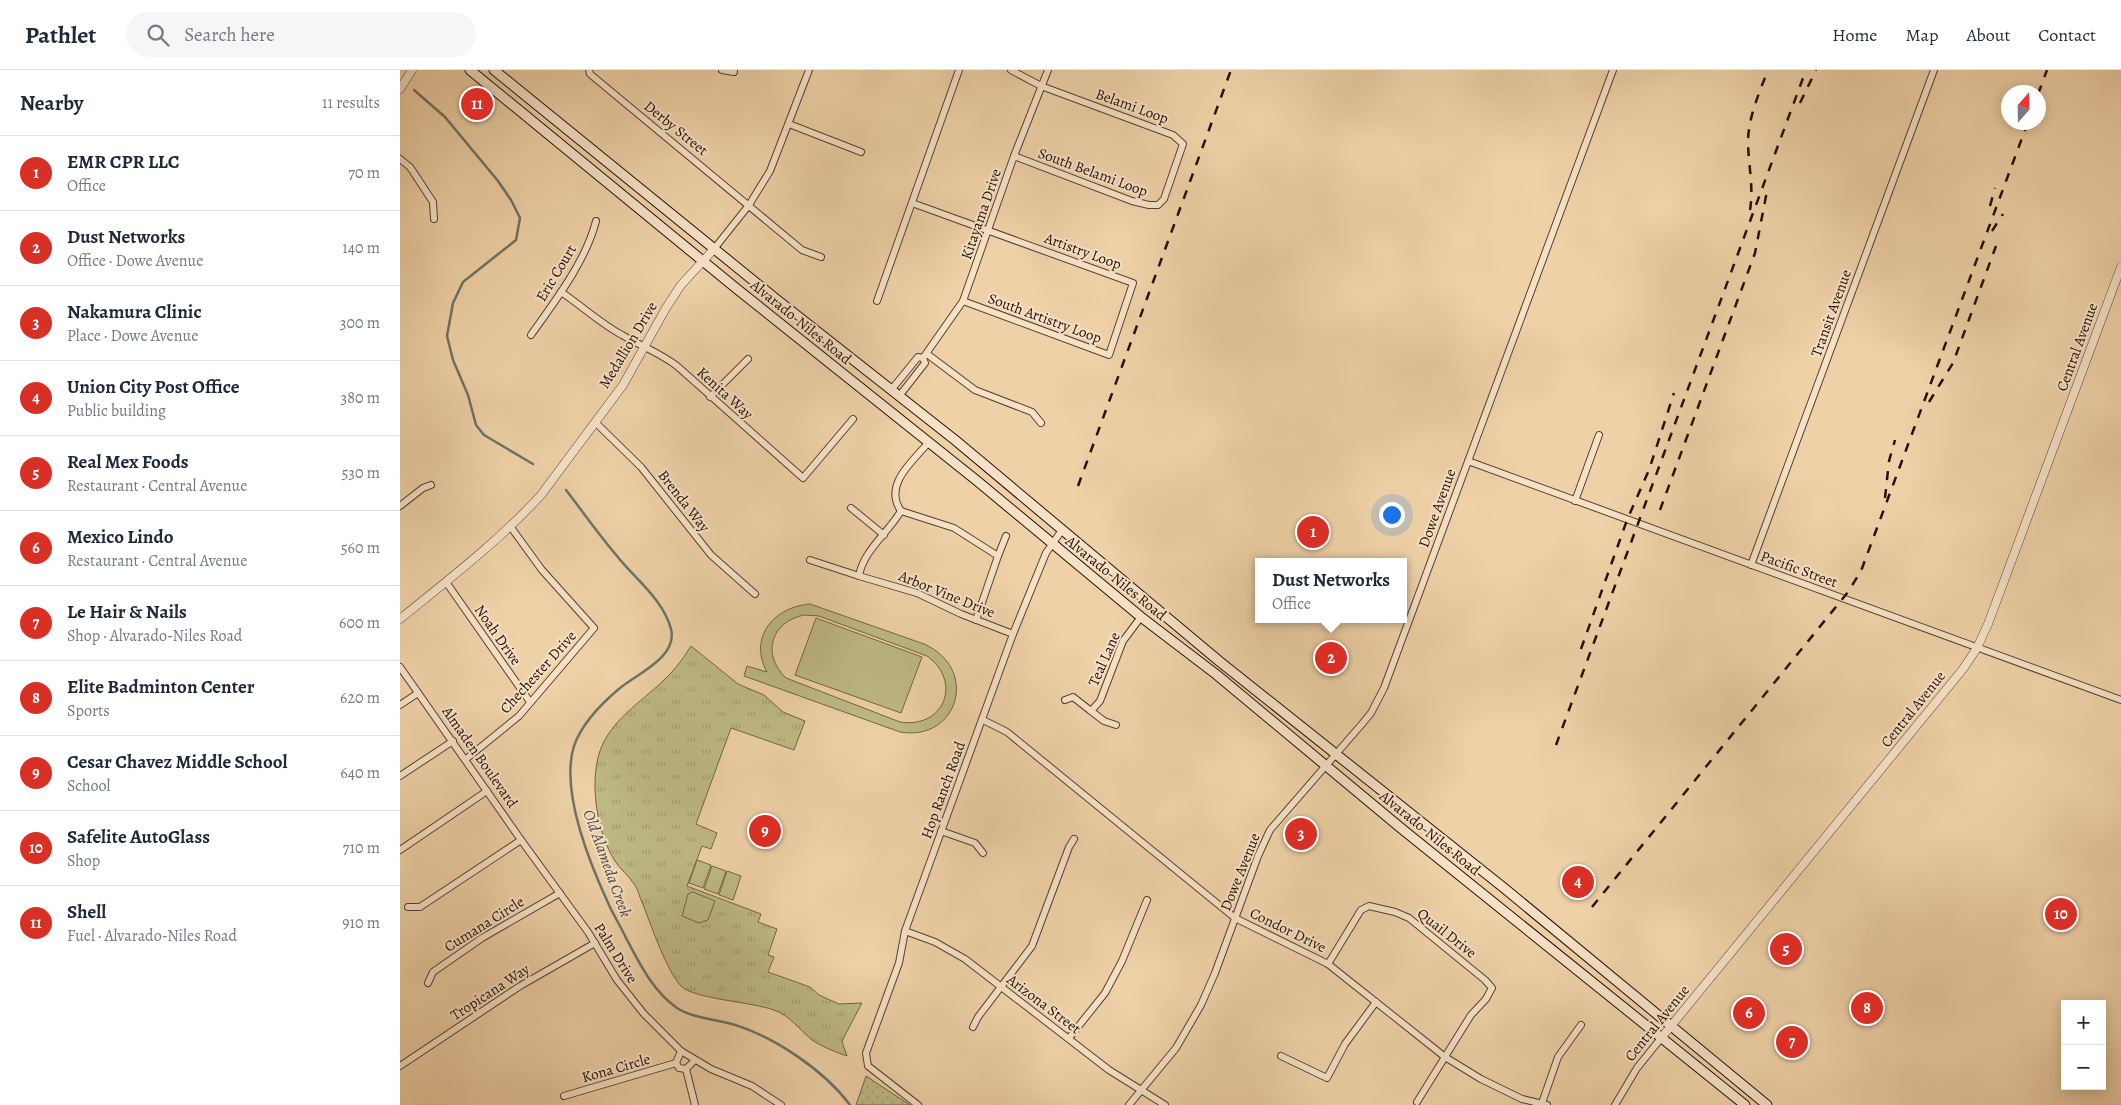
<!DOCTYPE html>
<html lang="en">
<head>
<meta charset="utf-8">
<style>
  body { margin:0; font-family:Alegreya,serif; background:#f6f6f7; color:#1f2937 }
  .controls { position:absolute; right:15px; bottom:15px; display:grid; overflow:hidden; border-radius:0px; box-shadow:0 2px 12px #0003 }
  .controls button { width:45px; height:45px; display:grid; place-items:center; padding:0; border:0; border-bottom:1px solid #e0e1e3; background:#fff; color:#1f2937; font:25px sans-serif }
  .compass { position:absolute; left:1601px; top:15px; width:45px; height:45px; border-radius:50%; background:#fff; box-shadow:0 2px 12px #0003; rotate:20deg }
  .you { position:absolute; left:991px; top:444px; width:18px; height:18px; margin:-12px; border:4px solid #fff; border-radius:50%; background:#1a73e8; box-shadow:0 0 0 8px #1a73e833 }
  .badge { display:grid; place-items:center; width:32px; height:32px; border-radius:50%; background:#d93025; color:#fff; font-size:16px; font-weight:700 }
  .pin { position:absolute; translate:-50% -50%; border:2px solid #fff; box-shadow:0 1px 5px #0006 }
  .popup { position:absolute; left:855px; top:488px; width:152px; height:65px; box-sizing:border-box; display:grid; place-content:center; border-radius:0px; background:#fff; filter:drop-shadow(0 1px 4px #0005); font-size:16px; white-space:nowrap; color:#747a83 }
  .popup b { font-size:19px; color:#1f2937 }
  .popup::after { content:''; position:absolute; left:50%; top:100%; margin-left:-10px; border:10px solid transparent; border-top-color:#fff }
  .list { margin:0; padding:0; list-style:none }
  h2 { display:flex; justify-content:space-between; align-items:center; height:65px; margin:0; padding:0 20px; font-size:21px }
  h2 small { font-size:16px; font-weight:400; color:#747a83 }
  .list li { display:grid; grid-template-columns:32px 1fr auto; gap:15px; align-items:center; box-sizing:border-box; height:75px; padding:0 20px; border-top:1px solid #e0e1e3 }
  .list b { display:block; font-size:19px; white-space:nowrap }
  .list p { margin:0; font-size:16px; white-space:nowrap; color:#747a83 }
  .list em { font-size:16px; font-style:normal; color:#747a83 }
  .icon { flex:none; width:28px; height:28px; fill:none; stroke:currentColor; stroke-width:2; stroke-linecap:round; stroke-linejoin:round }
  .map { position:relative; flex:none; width:1721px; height:1035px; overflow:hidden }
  header { display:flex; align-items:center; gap:30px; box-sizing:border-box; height:70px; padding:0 25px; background:#fff; border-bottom:1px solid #e0e1e3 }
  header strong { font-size:24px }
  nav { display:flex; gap:28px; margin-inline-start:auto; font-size:18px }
  .search { width:350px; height:45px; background:#f6f6f7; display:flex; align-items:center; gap:12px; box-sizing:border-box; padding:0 18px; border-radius:28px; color:#747a83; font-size:19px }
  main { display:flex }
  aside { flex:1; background:#fff }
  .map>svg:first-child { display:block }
  .grass { fill:url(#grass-tufts); stroke:#726445 }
  .park { fill:url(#park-dots); stroke:#726445 }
  .pitch { fill:#beba84; stroke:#726445; fill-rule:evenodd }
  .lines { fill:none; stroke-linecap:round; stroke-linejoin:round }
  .stream { stroke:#6c7466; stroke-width:2.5 }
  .minor-casing { stroke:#59402e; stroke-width:8 }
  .tertiary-casing { stroke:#59402e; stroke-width:9 }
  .secondary-casing { stroke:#270f06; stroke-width:11 }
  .minor { stroke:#f5e1c6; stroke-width:6 }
  .tertiary { stroke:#f5e1c6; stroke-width:8 }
  .secondary { stroke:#f5e1c6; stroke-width:9 }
  .rail { stroke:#270f06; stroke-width:2.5; stroke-dasharray:9 9; stroke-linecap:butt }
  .labels { text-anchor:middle; stroke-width:4; stroke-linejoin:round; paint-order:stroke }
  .street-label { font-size:15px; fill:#270f06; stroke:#f5e1c6 }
  .water-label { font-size:16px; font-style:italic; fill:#4f4a3e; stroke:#f5e1c6 }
</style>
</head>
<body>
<header>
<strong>Pathlet</strong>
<div class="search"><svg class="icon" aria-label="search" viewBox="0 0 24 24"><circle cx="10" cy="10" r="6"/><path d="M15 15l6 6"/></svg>Search here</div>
<nav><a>Home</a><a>Map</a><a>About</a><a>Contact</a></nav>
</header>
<main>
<aside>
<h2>Nearby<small>11 results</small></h2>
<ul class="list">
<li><span class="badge">1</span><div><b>EMR CPR LLC</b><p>Office</p></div><em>70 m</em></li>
<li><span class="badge">2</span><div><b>Dust Networks</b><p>Office · Dowe Avenue</p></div><em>140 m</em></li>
<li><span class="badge">3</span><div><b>Nakamura Clinic</b><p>Place · Dowe Avenue</p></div><em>300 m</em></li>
<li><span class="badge">4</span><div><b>Union City Post Office</b><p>Public building</p></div><em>380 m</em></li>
<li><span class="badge">5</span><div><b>Real Mex Foods</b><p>Restaurant · Central Avenue</p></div><em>530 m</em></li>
<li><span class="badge">6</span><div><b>Mexico Lindo</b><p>Restaurant · Central Avenue</p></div><em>560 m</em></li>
<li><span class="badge">7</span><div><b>Le Hair &amp; Nails</b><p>Shop · Alvarado-Niles Road</p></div><em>600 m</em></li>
<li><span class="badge">8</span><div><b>Elite Badminton Center</b><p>Sports</p></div><em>620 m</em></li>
<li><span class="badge">9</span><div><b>Cesar Chavez Middle School</b><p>School</p></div><em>640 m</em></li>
<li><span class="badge">10</span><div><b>Safelite AutoGlass</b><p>Shop</p></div><em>710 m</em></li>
<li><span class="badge">11</span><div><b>Shell</b><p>Fuel · Alvarado-Niles Road</p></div><em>910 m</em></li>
</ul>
</aside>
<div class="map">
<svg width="1721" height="1035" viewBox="0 0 1721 1035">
  <defs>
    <pattern id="grass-tufts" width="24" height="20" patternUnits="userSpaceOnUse" patternTransform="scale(1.25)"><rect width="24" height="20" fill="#beba84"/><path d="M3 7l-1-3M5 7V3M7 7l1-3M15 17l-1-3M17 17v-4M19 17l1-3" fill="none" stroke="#a39f70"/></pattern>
    <pattern id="park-dots" width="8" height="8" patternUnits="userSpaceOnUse" patternTransform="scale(1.25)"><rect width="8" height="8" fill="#beba84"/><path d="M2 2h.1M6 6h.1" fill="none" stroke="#a39f70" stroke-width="1.8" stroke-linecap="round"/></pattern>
  </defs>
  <rect width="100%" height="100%" fill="#efd1a7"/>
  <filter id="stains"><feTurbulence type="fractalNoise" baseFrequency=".004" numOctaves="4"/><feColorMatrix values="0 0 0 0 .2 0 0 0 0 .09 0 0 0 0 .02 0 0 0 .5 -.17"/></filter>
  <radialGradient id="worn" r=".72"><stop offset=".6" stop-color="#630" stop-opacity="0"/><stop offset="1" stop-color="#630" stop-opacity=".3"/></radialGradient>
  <path class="grass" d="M291,576l47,38 26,11 19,17 22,9 -11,29 -63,-22 -35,96 21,9 -6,16 -9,-3 -15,40 74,28 -3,8 19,7 -9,26 6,2 -6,15 42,15 9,8 20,9 23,-1 -18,34 -2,5 5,14c-12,-4 -24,-9 -35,-16 -12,-10 -23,-25 -38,-30 -22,-8 -78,-11 -92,-23 -15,-14 -32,-65 -40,-85 -3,-6 -4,-13 -8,-18 -5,-8 -14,-15 -19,-23 -18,-28 -26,-78 -15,-110 10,-30 41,-49 63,-70 11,-10 20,-22 28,-35z"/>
  <path class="park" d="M466,1006l44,29h-54z"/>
  <g class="pitch">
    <path d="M410,534l114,40c56,25 34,98 -24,88l-156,-56 3,-10 20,6c-19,-35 7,-65 43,-68zM404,545l15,1 108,40c36,26 17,73 -27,66l-114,-44c-25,-24 -15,-56 18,-63z"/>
    <path d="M416,548l106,39 -21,56 -106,-38z"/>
    <path d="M297,790l14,5 -8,23 -14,-5z"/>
    <path d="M312,796l14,5 -8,23 -14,-5z"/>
    <path d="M327,801l14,5 -8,24 -14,-5z"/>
    <path d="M293,822l22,9 -7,19 -9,3 -17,-7 6,-22z"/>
  </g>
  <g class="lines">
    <g class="stream">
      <path d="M14,20l31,27 53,64 13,19 9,18 -4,22 -53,42 -10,21 -6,33 6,24 15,35 8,30 8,10 49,29"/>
      <path d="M166,420c17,22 33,45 51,66 18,23 46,43 54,73 7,28 -34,45 -51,59 -18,15 -38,35 -46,58 -14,45 16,118 35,159 5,11 12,22 17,33 14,26 26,52 51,70 15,10 38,11 55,16 41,12 92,46 118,81"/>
    </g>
    <g class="minor-casing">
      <g id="minor">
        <path d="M189,0l1,4 212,176 19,7"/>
        <path d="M322,0l12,2"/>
        <path d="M611,0l30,16 132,49 10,9 -19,55 -6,6h-9l-17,-4 -118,-45"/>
        <path d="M389,54l72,28"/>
        <path d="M0,89l10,8 23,35 1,17"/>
        <path d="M512,133l221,80 -24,72 -146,-54"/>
        <path d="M314,179l35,-44 21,-34 39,-101"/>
        <path d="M161,222c21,14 39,31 61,43 19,11 38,18 55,31l126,112 50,-59"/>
        <path d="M477,231l82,-231"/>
        <path d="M131,265c24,-34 55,-74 65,-114"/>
        <path d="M527,284l48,36 57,22 9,11"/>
        <path d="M492,319l26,-32 5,1"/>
        <path d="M500,325l25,-32 -2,-5 40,-57 51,-145 34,-86"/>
        <path d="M310,327l38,-38"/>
        <path d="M195,352l46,45 70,88 44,39"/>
        <path d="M529,372c-17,20 -46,43 -28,69l53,17 44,28 -22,64"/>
        <path d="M1068,391l653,239"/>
        <path d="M1175,431l24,-66"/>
        <path d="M0,436l23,-18 8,-3"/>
        <path d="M451,438l33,27"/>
        <path d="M501,441c-13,22 -38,40 -42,65l58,17 44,21 52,20"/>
        <path d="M598,486l8,-20"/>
        <path d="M410,490l49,16"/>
        <path d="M1351,495l183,-495"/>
        <path d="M46,512l84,120"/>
        <path d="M0,597l121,173 67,92 29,48 27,34 37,37 30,18 41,17 29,19"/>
        <path d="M665,630l8,-3 18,14 9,-10 23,-60 18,-24"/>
        <path d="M0,635l18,-12"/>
        <path d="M691,641l13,10 12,4"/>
        <path d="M583,650l24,12 228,186 93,46 117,93 36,22 41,20 25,6"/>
        <path d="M66,689l53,-43 75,-88 -52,-58 -32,-44"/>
        <path d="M0,706l53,-35"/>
        <path d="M541,761l34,12 8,10"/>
        <path d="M0,780l87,-59"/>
        <path d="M8,837h12l101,-67"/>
        <path d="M505,861l30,11 30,17 144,111 56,35"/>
        <path d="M928,894l33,-54 8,-4 26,6 14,6 76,62 7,8 -6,11 -15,16 -54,87"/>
        <path d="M28,913l5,-11 49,-34 78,-45"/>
        <path d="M573,957l5,-10 54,-71 37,-99 5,-8"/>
        <path d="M669,968l36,-45 17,-32 25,-61"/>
        <path d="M281,981l-5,12 3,5 7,1 9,-9"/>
        <path d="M881,986l46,22 18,-34 31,-42"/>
        <path d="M0,996l120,-80 75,-43"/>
        <path d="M286,999l9,36"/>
        <path d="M164,1026l112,-33"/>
        <path d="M1142,1033l16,-46 23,-32"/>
        <path d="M518,1035l-50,-39 -2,-13 33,-90 6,-32 108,-297 33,-81 16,-23"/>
        <path d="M729,1035l47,-57 25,-43 14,-32 43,-117 12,-26 92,-106 9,-11 13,-25 229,-618"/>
        <path d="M1215,1035l22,-37 25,-31"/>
      </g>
    </g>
    <g class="tertiary-casing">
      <g id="tertiary">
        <path d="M0,19l12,-19"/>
        <path d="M0,549c48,-39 99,-78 141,-124l82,-110 43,-77 15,-23 33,-36"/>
        <path d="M1262,967l301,-368 14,-21 11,-24 133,-357"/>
      </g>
    </g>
    <g class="secondary-casing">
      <g id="secondary">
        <path d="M70,0l267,219 239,191 165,137 76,58 185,154 343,276"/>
        <path d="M94,0l282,229 179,141 264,221 285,227 263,217"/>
      </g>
    </g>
    <use href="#minor" class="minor"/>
    <use href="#tertiary" class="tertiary"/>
    <use href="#secondary" class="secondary"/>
    <g class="rail">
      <path d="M1638,24l9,-24"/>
      <path d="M1400,33l16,-33"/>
      <path d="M1590,136l5,-18"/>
      <path d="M1350,140c4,-24 -2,-46 -2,-70 1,-24 11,-47 20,-70"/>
      <path d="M1592,161l11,-17"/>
      <path d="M1529,332l24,-39 43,-117"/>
      <path d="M678,416l153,-416"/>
      <path d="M1485,428l4,-37 6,-21"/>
      <path d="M1260,440l95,-257 12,-62"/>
      <path d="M1181,579l46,-129 22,-50 25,-77"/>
      <path d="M1156,675l250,-675"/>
      <path d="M1192,837l256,-315 13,-21 167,-449"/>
    </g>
  </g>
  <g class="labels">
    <g class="street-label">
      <text transform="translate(732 36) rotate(20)" y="5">Belami Loop</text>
      <text transform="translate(276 58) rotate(39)" y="5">Derby Street</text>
      <text transform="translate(693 102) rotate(20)" y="5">South Belami Loop</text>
      <text transform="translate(581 144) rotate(-71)" y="5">Kitayama Drive</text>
      <text transform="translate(683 181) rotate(20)" y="5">Artistry Loop</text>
      <text transform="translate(156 203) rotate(-59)" y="5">Eric Court</text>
      <text transform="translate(1431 243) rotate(-70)" y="5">Transit Avenue</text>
      <text transform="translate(645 248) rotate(20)" y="5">South Artistry Loop</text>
      <text transform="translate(401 252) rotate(39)" y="5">Alvarado-Niles Road</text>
      <text transform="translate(228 275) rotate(-59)" y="5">Medallion Drive</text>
      <text transform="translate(1677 277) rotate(-70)" y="5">Central Avenue</text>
      <text transform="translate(325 323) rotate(42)" y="5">Kenita Way</text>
      <text transform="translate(284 431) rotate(52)" y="5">Brenda Way</text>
      <text transform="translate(1037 438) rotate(-70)" y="5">Dowe Avenue</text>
      <text transform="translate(1399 499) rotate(20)" y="5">Pacific Street</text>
      <text transform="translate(716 508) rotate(39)" y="5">Alvarado-Niles Road</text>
      <text transform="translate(547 524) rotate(22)" y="5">Arbor Vine Drive</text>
      <text transform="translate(98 565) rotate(55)" y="5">Noah Drive</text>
      <text transform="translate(704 589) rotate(-66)" y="5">Teal Lane</text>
      <text transform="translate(138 602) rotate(-48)" y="5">Chechester Drive</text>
      <text transform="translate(1513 639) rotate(-51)" y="5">Central Avenue</text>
      <text transform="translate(80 687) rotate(55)" y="5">Almaden Boulevard</text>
      <text transform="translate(543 720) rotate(-70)" y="5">Hop Ranch Road</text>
      <text transform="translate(1030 763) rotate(39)" y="5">Alvarado-Niles Road</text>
      <text transform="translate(840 802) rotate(-68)" y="5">Dowe Avenue</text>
      <text transform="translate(84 854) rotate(-32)" y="5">Cumana Circle</text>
      <text transform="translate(888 860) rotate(26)" y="5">Condor Drive</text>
      <text transform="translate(1047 863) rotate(38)" y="5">Quail Drive</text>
      <text transform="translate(216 883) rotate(58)" y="5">Palm Drive</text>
      <text transform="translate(90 922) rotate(-33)" y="5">Tropicana Way</text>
      <text transform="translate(644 934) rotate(37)" y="5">Arizona Street</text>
      <text transform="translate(1257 953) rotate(-51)" y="5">Central Avenue</text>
      <text transform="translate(216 998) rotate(-16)" y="5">Kona Circle</text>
    </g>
    <g class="water-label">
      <text transform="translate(208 793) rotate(70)" y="6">Old Alameda Creek</text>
    </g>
  </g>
  <rect width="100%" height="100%" filter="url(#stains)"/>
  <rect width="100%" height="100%" fill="url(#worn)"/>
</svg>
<div class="controls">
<button>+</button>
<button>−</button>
</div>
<svg class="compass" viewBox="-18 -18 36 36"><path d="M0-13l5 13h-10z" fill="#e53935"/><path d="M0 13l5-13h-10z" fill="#747a83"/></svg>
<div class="you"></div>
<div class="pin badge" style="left:913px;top:462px">1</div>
<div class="pin badge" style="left:931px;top:588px">2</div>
<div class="popup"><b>Dust Networks</b>Office</div>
<div class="pin badge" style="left:901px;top:764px">3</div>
<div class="pin badge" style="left:1178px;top:812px">4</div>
<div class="pin badge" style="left:1386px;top:879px">5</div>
<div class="pin badge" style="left:1349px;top:943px">6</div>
<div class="pin badge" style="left:1392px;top:972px">7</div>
<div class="pin badge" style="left:1467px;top:938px">8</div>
<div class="pin badge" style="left:365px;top:761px">9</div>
<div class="pin badge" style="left:1661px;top:844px">10</div>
<div class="pin badge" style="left:77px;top:34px">11</div>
</div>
</main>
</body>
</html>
